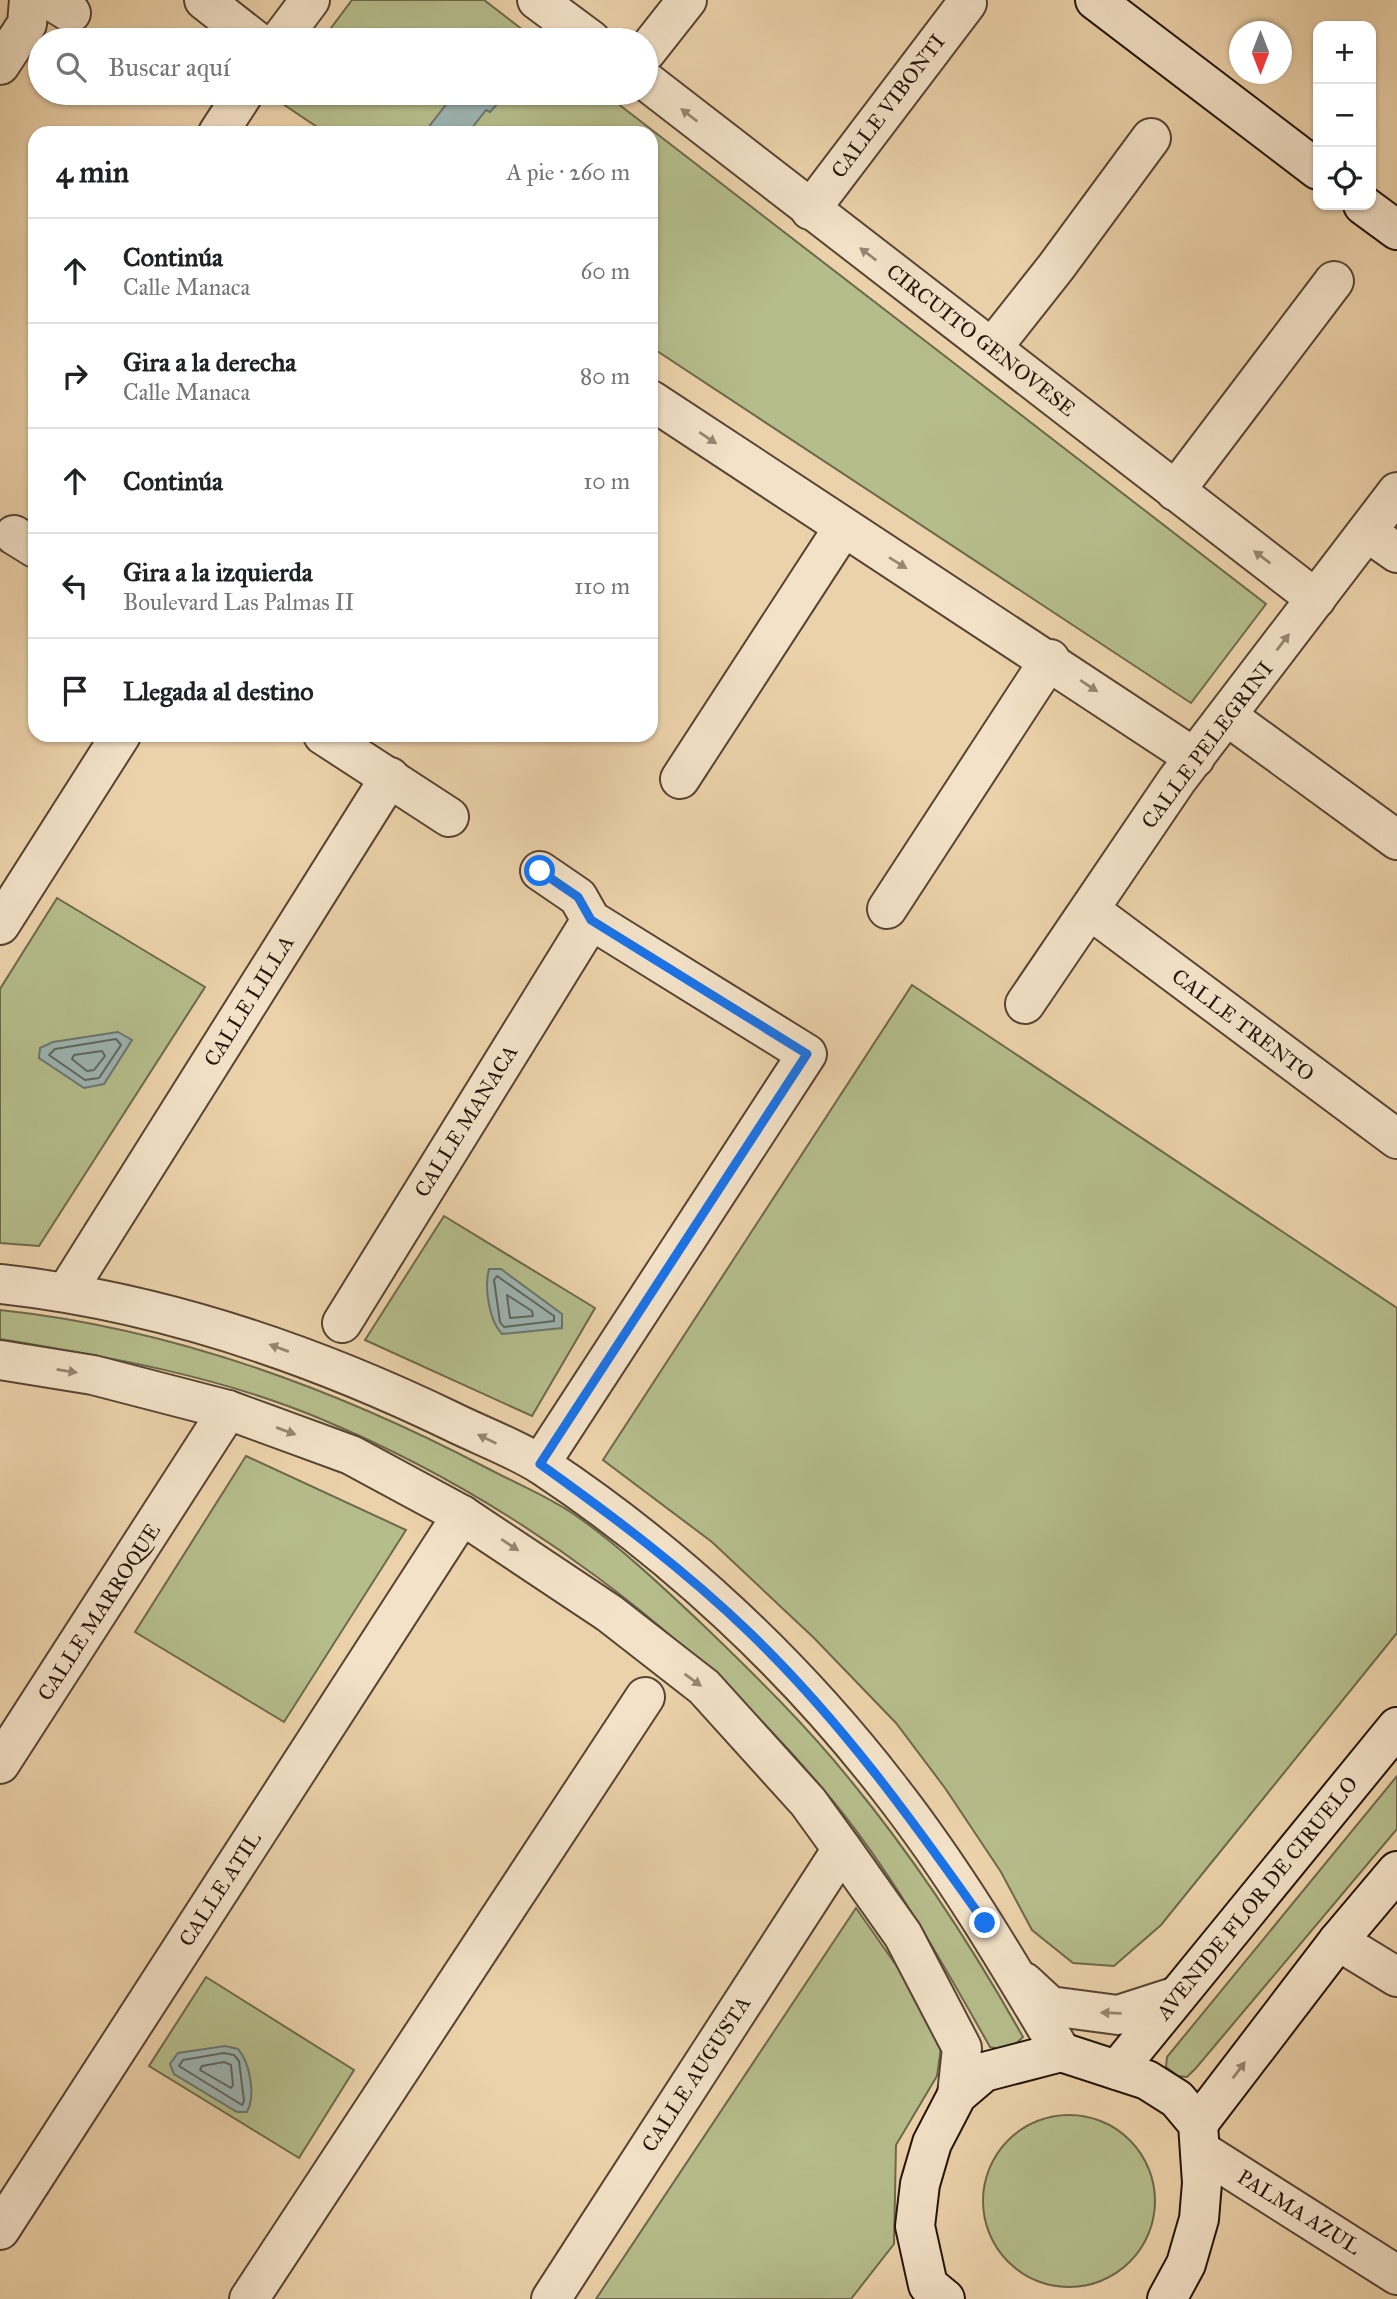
<!DOCTYPE html>
<html lang="es">
<head>
<meta charset="utf-8">
<style>
  body { margin:0; font-family:"IM FELL Great Primer",serif; background:#f6f6f6; color:#202124 }
  .controls { position:absolute; right:21px; top:21px; display:grid; overflow:hidden; border-radius:14px; box-shadow:0 2px 5px #0004 }
  .controls button { width:63px; height:63px; display:grid; place-items:center; padding:0; border:0; border-bottom:2px solid #e0e0e0; background:#fff; color:#202124; font:35px sans-serif }
  .compass { position:absolute; left:1229px; top:21px; width:63px; height:63px; border-radius:50%; background:#fff; box-shadow:0 2px 5px #0004; rotate:180deg }
  .stop { position:absolute; width:21px; height:21px; margin:-16px; border:5px solid #1a73e8; border-radius:50%; background:#fff }
  .stop.end { background:#1a73e8; border-color:#fff; box-shadow:0 2px 7px #0008 }
  .list { margin:0; padding:0; list-style:none }
  h2 { display:flex; justify-content:space-between; align-items:center; height:91px; margin:0; padding:0 28px; font-size:30px }
  h2 small { font-size:23px; font-weight:400; color:#757577 }
  .list li { display:grid; grid-template-columns:46px 1fr auto; gap:21px; align-items:center; box-sizing:border-box; height:105px; padding:0 28px; border-top:2px solid #e0e0e0 }
  .list b { display:block; font-size:26px; white-space:nowrap }
  .list p { margin:0; font-size:23px; white-space:nowrap; color:#757577 }
  .list em { font-size:23px; font-style:normal; color:#757577 }
  .icon { flex:none; width:38px; height:38px; fill:none; stroke:currentColor; stroke-width:2; stroke-linecap:round; stroke-linejoin:round }
  .map { position:relative; flex:none; width:1397px; height:2299px; overflow:hidden }
  .search { position:absolute; background:#fff; box-shadow:0 2px 5px #0004; left:28px; top:28px; width:630px; height:77px; display:flex; align-items:center; gap:18px; box-sizing:border-box; padding:0 24px; border-radius:38px; color:#757577; font-size:26px }
  .panel { position:absolute; background:#fff; box-shadow:0 2px 5px #0004; left:28px; top:126px; width:630px; height:616px; border-radius:21px }
  .map>svg:first-child { display:block }
  .green { fill:#b5bd8b; stroke:#6d694c; stroke-width:2 }
  .water { fill:#9cb5b2; stroke:#6c7570; stroke-width:2 }
  .lines { fill:none; stroke-linecap:round; stroke-linejoin:round }
  .shore { stroke:#60655f; stroke-width:2 }
  .street-casing { stroke:#574434; stroke-width:42 }
  .secondary-casing { stroke:#25150c; stroke-width:42 }
  .street { stroke:#f3e2c8; stroke-width:38 }
  .secondary { stroke:#f3e2c8; stroke-width:38 }
  .oneway { fill:#968673 }
  .route { stroke:#1a73e8; stroke-width:9 }
  .labels { text-anchor:middle; stroke-width:5; stroke-linejoin:round; paint-order:stroke }
  .street-label { font-size:21px; fill:#25150c; stroke:#f3e2c8 }
</style>
</head>
<body>
<div class="map">
<svg width="1397" height="2299" viewBox="0 0 1397 2299">
  <rect width="100%" height="100%" fill="#ecd2aa"/>
  <filter id="stains"><feTurbulence type="fractalNoise" baseFrequency=".00286" numOctaves="4"/><feColorMatrix values="0 0 0 0 .2 0 0 0 0 .09 0 0 0 0 .02 0 0 0 .5 -.17"/></filter>
  <radialGradient id="worn" r=".72"><stop offset=".6" stop-color="#630" stop-opacity="0"/><stop offset="1" stop-color="#630" stop-opacity=".3"/></radialGradient>
  <g class="green">
    <path d="M352,0h132l52,40h-214z"/>
    <path d="M282,93h322l662,511 -75,99 -540,-356v-214h-325l-49,-33z"/>
    <path d="M57,898l148,89 -166,259 -39,-3v-254z"/>
    <path d="M912,985l485,323v325l-236,292 -47,41 -41,-3 -41,-33 -31,-58 -56,-84 -49,-65 -82,-85 -102,-96 -109,-82z"/>
    <path d="M444,1216l151,92 -63,108 -167,-76z"/>
    <path d="M0,1310c170,18 334,78 485,157 28,15 60,28 87,46 42,28 93,76 130,111 52,50 104,101 149,157 65,79 122,167 172,256l-15,14 -18,-4c-48,-85 -98,-175 -162,-252 -134,-161 -313,-295 -507,-376 -102,-43 -212,-62 -321,-80z"/>
    <path d="M246,1456l160,74 -122,192 -149,-90z"/>
    <path d="M1397,1776v53l-201,239 -9,9 -9,-1 -12,-9 1,-10z"/>
    <path d="M856,1908l56,80 29,60 -4,28 -41,69 -2,99 -43,55h-255z"/>
    <path d="M206,1977l148,93 -55,88 -150,-92z"/>
    <circle cx="1069" cy="2201" r="86"/>
  </g>
  <g class="water">
    <path d="M455,93h42l-4,4 6,5 -9,10 -4,-2 -18,23h-44z"/>
    <path d="M118,1032l14,8 -28,44 -20,4 -45,-30 1,-10 13,-6z"/>
    <path d="M489,1269h12l61,45v14l-60,6c-13,-13 -18,-47 -13,-65z"/>
    <path d="M225,2046l13,3c12,14 18,47 9,63h-10l-63,-38 -4,-10 8,-11z"/>
  </g>
  <g class="lines">
    <g class="shore">
      <path d="M116,1039l5,6 -22,33 -14,2 -36,-25 6,-6z"/>
      <path d="M102,1051l3,5 -11,14 -7,1 -15,-12 2,-4z"/>
      <path d="M497,1276l57,40v5l-50,6 -4,-5 -6,-42z"/>
      <path d="M507,1295l25,16 1,5 -23,2z"/>
      <path d="M224,2053l10,2 5,6 5,40 -2,4 -63,-39 4,-6z"/>
      <path d="M224,2062l7,3 2,20 -2,3 -31,-18 2,-4z"/>
    </g>
    <g class="street-casing">
      <g id="street">
        <path d="M50,0l21,13"/>
        <path d="M204,0l51,40"/>
        <path d="M537,0l54,40"/>
        <path d="M280,40l30,-40"/>
        <path d="M646,52l41,-52"/>
        <path d="M0,65l27,-41 2,-24"/>
        <path d="M646,81l670,518"/>
        <path d="M218,133l26,-40"/>
        <path d="M810,210l157,-207"/>
        <path d="M992,348l64,-81 95,-129"/>
        <path d="M651,400l544,358"/>
        <path d="M1175,491l159,-210"/>
        <path d="M1367,532l30,21"/>
        <path d="M14,535l21,13"/>
        <path d="M1227,716l170,124"/>
        <path d="M323,735l126,82"/>
        <path d="M680,779l163,-251"/>
        <path d="M540,871l38,26 13,23 216,134 -267,410"/>
        <path d="M887,909l163,-250"/>
        <path d="M1090,910l307,229"/>
        <path d="M0,925l121,-190"/>
        <path d="M1025,1004l152,-224 220,-288"/>
        <path d="M0,1284c158,17 308,68 451,137 30,15 64,27 92,45 131,87 250,198 346,322 65,83 118,173 172,264"/>
        <path d="M67,1291l323,-514"/>
        <path d="M342,1323l249,-403"/>
        <path d="M0,1360l93,15 135,35 123,45 111,60 147,98 95,74 104,115 34,47 61,86 59,113 -5,47"/>
        <path d="M0,1764l228,-354"/>
        <path d="M1338,1941l59,36"/>
        <path d="M1024,1982l26,24 68,9 59,-19"/>
        <path d="M1200,2150l197,125"/>
        <path d="M0,2230l462,-715"/>
        <path d="M249,2299l396,-602"/>
        <path d="M551,2299l291,-450"/>
      </g>
    </g>
    <g class="secondary-casing">
      <g id="secondary">
        <path d="M1095,0l223,170"/>
        <path d="M1363,205l34,25"/>
        <path d="M1117,2070l280,-343"/>
        <path d="M1198,2124l140,-183 59,-70"/>
        <path d="M945,2299l-17,-14 -13,-59 5,-42 12,-41 25,-48 27,-23 77,-20 86,28 30,19 21,25 4,59 -3,36 -13,45 -19,35"/>
      </g>
    </g>
    <use href="#street" class="street"/>
    <use href="#secondary" class="secondary"/>
  </g>
  <defs><path id="oneway-solid" d="M-6-.8H1V-3.2L6.5 0L1 3.2V.8H-6Z" transform="scale(1.75)"/></defs>
  <g class="oneway">
    <use href="#oneway-solid" transform="translate(689 115) rotate(-142)"/>
    <use href="#oneway-solid" transform="translate(868 254) rotate(-143)"/>
    <use href="#oneway-solid" transform="translate(708 438) rotate(34)"/>
    <use href="#oneway-solid" transform="translate(1262 557) rotate(-143)"/>
    <use href="#oneway-solid" transform="translate(898 563) rotate(32)"/>
    <use href="#oneway-solid" transform="translate(1283 642) rotate(-53)"/>
    <use href="#oneway-solid" transform="translate(1089 686) rotate(34)"/>
    <use href="#oneway-solid" transform="translate(279 1348) rotate(-160)"/>
    <use href="#oneway-solid" transform="translate(67 1371) rotate(9)"/>
    <use href="#oneway-solid" transform="translate(286 1431) rotate(20)"/>
    <use href="#oneway-solid" transform="translate(487 1439) rotate(-154)"/>
    <use href="#oneway-solid" transform="translate(510 1545) rotate(34)"/>
    <use href="#oneway-solid" transform="translate(693 1680) rotate(36)"/>
    <use href="#oneway-solid" transform="translate(1111 2013) rotate(-178)"/>
    <use href="#oneway-solid" transform="translate(1239 2070) rotate(-53)"/>
  </g>
  <g class="lines">
    <path class="route" d="M540,871l38,26 13,23 216,134 -267,410c74,53 146,107 211,170 90,87 162,187 234,289"/>
  </g>
  <g class="labels">
    <g class="street-label">
      <text transform="translate(888 106) rotate(-53)" y="7">CALLE VIBONTI</text>
      <text transform="translate(981 340) rotate(38)" y="7">CIRCUITO GENOVESE</text>
      <text transform="translate(1207 745) rotate(-53)" y="7">CALLE PELEGRINI</text>
      <text transform="translate(249 1001) rotate(-58)" y="7">CALLE LILLA</text>
      <text transform="translate(1243 1025) rotate(37)" y="7">CALLE TRENTO</text>
      <text transform="translate(466 1121) rotate(-58)" y="7">CALLE MANACA</text>
      <text transform="translate(99 1612) rotate(-57)" y="7">CALLE MARROQUE</text>
      <text transform="translate(220 1889) rotate(-57)" y="7">CALLE ATIL</text>
      <text transform="translate(1257 1898) rotate(-51)" y="7">AVENIDE FLOR DE CIRUELO</text>
      <text transform="translate(696 2074) rotate(-57)" y="7">CALLE AUGUSTA</text>
      <text transform="translate(1299 2212) rotate(32)" y="7">PALMA AZUL</text>
    </g>
  </g>
  <rect width="100%" height="100%" filter="url(#stains)"/>
  <rect width="100%" height="100%" fill="url(#worn)"/>
</svg>
<div class="controls">
<button>+</button>
<button>−</button>
<button><svg class="icon" aria-label="locate" viewBox="0 0 24 24"><circle cx="12" cy="12" r="6"/><path d="M12 2v4M12 18v4M2 12h4M18 12h4"/></svg></button>
</div>
<svg class="compass" viewBox="-18 -18 36 36"><path d="M0-13l5 13h-10z" fill="#e53935"/><path d="M0 13l5-13h-10z" fill="#757577"/></svg>
<div class="stop" style="left:540px;top:871px"></div>
<div class="stop end" style="left:985px;top:1923px"></div>
<div class="search"><svg class="icon" aria-label="search" viewBox="0 0 24 24"><circle cx="10" cy="10" r="6"/><path d="M15 15l6 6"/></svg>Buscar aquí</div>
<section class="panel">
<h2>4 min<small>A pie · 260 m</small></h2>
<ul class="list">
<li><svg class="icon" aria-label="ahead" viewBox="0 0 24 24"><path d="M12 20V5M6 11l6-6 6 6"/></svg><div><b>Continúa</b><p>Calle Manaca</p></div><em>60 m</em></li>
<li><svg class="icon" aria-label="right" viewBox="0 0 24 24"><path d="M7 20v-9h11M14 6l5 5-5 5"/></svg><div><b>Gira a la derecha</b><p>Calle Manaca</p></div><em>80 m</em></li>
<li><svg class="icon" aria-label="ahead" viewBox="0 0 24 24"><path d="M12 20V5M6 11l6-6 6 6"/></svg><div><b>Continúa</b></div><em>10 m</em></li>
<li><svg class="icon" aria-label="left" viewBox="0 0 24 24"><path d="M17 20v-9H6M10 6l-5 5 5 5"/></svg><div><b>Gira a la izquierda</b><p>Boulevard Las Palmas II</p></div><em>110 m</em></li>
<li><svg class="icon" aria-label="arrive" viewBox="0 0 24 24"><path d="M6 21V4h12l-3 4 3 4H6"/></svg><div><b>Llegada al destino</b></div></li>
</ul>
</section>
</div>
</body>
</html>
